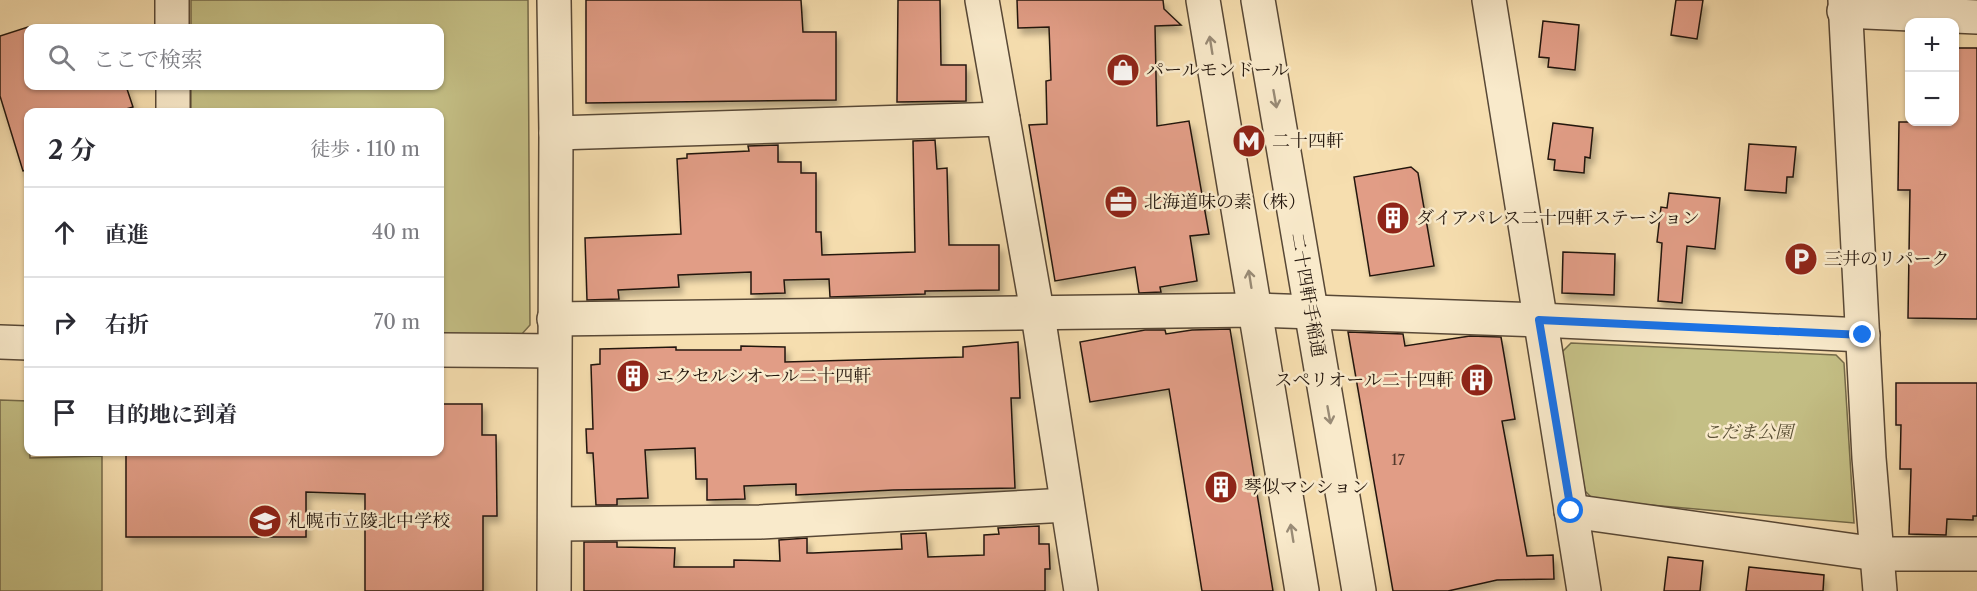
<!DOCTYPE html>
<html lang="ja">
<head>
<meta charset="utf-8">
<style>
  body { margin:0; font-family:"Libre Caslon Text","Noto Serif JP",serif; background:#f2f2f3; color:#2b2b33 }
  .controls { position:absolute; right:18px; top:18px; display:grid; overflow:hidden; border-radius:12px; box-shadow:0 2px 4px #0004 }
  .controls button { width:54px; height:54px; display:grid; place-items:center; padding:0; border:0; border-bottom:2px solid #e1e1e2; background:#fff; color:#2b2b33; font:30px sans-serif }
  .stop { position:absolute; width:18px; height:18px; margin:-14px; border:4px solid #1a73e8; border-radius:50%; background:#fff }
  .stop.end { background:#1a73e8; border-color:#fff; box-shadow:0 2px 6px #0008 }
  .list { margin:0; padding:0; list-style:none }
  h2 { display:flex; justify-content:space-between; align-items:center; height:78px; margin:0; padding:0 24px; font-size:26px }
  h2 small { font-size:20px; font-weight:400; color:#7c7c81 }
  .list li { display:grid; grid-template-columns:39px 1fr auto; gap:18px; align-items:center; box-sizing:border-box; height:90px; padding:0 24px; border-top:2px solid #e1e1e2 }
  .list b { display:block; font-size:22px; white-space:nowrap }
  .list em { font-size:20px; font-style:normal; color:#7c7c81 }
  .icon { flex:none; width:33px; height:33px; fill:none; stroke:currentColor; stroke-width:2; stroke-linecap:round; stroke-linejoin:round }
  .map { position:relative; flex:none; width:1977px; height:591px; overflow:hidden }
  .search { position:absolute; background:#fff; box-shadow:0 2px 4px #0004; left:24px; top:24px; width:420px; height:66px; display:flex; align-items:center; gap:15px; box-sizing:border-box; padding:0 21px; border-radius:12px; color:#7c7c81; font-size:22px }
  .panel { position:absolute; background:#fff; box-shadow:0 2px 4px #0004; left:24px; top:108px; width:420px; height:348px; border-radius:12px }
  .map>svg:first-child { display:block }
  .green { fill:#c4bf85; stroke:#746a49; stroke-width:1.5 }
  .building { fill:#e19d86; stroke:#23160d; stroke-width:1.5; filter:url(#shadow) }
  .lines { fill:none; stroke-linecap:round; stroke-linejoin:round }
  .minor-casing { stroke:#584836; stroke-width:36 }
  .minor { stroke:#f9eacb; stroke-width:33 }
  .oneway { stroke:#998b76 }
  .route { stroke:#1a73e8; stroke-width:8 }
  .labels { text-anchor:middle; stroke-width:5; stroke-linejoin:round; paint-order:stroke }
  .number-label { font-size:15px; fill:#52382b }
  .poi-label { font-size:18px; fill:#23160d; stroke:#f9eacb; text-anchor:start }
  .street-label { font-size:18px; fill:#23160d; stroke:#f9eacb }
  .park-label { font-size:18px; font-style:italic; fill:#5b5137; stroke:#f9eacb }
</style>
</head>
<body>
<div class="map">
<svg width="1977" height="591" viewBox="0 0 1977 591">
  <defs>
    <filter id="shadow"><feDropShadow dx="3.5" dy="6" stdDeviation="3" flood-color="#0004"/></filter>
  </defs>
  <rect width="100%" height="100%" fill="#f6deaf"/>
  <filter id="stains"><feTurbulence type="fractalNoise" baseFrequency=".00333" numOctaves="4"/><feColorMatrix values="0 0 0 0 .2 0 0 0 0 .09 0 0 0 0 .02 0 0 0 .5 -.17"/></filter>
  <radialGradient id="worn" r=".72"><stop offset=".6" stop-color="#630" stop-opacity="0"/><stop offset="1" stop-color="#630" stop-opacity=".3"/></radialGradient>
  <g class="green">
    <path d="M191,0h337l2,325 -9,10 -81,-2v-221h-249v-26h249v-58h-249z"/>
    <path d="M1571,343l265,12 8,8 10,160 -260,-23 -9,-9 -24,-138z"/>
    <path d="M0,400l28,1 2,57 72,-2v135h-102z"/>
  </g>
  <g class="building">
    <path d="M586,0h215l2,32h33v68l-250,3z"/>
    <path d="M898,0h42l1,65h25v36l-69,1z"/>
    <path d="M1017,0h146l1,9 17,16 -26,1 2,100 32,-5 20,113 -19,2 7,45 -37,6 1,5 -22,1 -4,-26 -80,14 -26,-156 18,-1 -1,-43 5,-1 -2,-53 -31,1z"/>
    <path d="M1676,0h27l-6,39 -26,-4z"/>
    <path d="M1543,21l36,4 -4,45 -27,-3 1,-9 -10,-1z"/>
    <path d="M28,27v59h98l7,21 -17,5h-88v58l-5,1 -23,-75v-60z"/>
    <path d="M1954,48h23v271l-69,-1 2,-128h-12l1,-68h55z"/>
    <path d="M1553,123l40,5 -3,30 -5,-1 -1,16 -30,-3 1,-10 -7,-1z"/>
    <path d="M935,140l2,29 10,-1 2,77h50v45l-74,1v3l-95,3 -1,-18 -45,1 1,13 -34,1v-22l-73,3 1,12 -61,3 1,9 -32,1 -2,-62 96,-4 -4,-75 10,-1v-4l62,-3 -1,-5 30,-1v17h23v11h15v59h5l1,23 93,-3 -2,-111z"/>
    <path d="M1749,144l47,3 -3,30h-6l-1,16 -41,-3z"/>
    <path d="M1411,167l7,6 16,93 -64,10 -16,-99z"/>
    <path d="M1669,193l51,5 -5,51 -28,-3 -5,57 -24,-2 4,-58 -5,-1 4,-35 6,1z"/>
    <path d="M1563,252l52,2 -1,41 -52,-2z"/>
    <path d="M1230,329l43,262h-71l-33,-202 -79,13 -10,-60 65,-12h20l1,4 26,-4z"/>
    <path d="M1348,332l55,2 2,12 65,-10 31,1 14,82 -13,2 25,135 26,-1 1,24 -57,1 -49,11h-55z"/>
    <path d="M1018,342l2,56h-9l4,90 -122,2 -97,5v-11l-52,2 1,13 -38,1v-21h-11l-1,-31 -50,2 3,48 -31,1v6h-21l-3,-52h-6l-1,-24h7l-2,-64 9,-1v-15l76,-2v3h65v-4l44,1v15l178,-5v-10z"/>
    <path d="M1896,383h81v133h-4v4l-26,-1 -1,16 -37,-1 2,-65h-11l1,-44h-5z"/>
    <path d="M440,404h42v31h14l1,81h-14v75h-118v-97l-59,-2v45h-180v-85h314z"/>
    <path d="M1039,526v18h10l1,25h-5v22h-461v-49h33v5l58,1 -1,19h60v-7l46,1 -1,-21 28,-2v15h6l89,-4 -1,-15 25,-1 2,24 56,-2v-20l15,-1 -1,-6z"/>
    <path d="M1668,557l35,4 -3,30h-36z"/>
    <path d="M1749,567l75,8 -1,16h-77z"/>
  </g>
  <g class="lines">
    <g class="minor-casing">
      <g id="minor">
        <path d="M172,0v28"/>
        <path d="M554,0l2,133 -2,458"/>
        <path d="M982,0l58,328 41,263"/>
        <path d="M1203,0l99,591"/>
        <path d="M1258,0l101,591"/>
        <path d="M1489,0l95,591"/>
        <path d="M1845,0l24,458 11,133"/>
        <path d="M1844,11l133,6"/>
        <path d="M173,86v26"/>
        <path d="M556,133l447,-14"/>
        <path d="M554,319l701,-9 284,10 324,15"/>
        <path d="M0,342l28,1"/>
        <path d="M440,350l114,1"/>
        <path d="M1571,511l306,43h100"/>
        <path d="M555,524l205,-2 307,-17"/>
      </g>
    </g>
    <use href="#minor" class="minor"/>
  </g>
  <defs><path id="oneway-shaft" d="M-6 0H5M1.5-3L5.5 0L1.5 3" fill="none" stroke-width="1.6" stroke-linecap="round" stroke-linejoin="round" transform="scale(1.5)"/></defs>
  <g class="oneway">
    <use href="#oneway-shaft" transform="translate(1211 45) rotate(-99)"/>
    <use href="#oneway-shaft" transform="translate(1275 99) rotate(80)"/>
    <use href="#oneway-shaft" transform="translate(1250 279) rotate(-99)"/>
    <use href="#oneway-shaft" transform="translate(1329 415) rotate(80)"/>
    <use href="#oneway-shaft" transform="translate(1292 533) rotate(-99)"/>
  </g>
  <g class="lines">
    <path class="route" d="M1571,511l-32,-191 324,15"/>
  </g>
  <defs>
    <g id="shop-disc" transform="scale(1.725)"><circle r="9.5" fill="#8f2418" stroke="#f9eacb"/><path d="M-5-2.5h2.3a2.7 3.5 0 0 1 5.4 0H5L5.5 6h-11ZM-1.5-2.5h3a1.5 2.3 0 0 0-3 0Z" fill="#fff"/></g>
    <g id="metro-disc" transform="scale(1.725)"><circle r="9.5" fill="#8f2418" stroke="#f9eacb"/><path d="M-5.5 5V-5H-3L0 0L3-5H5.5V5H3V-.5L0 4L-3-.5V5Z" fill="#fff"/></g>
    <g id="office-disc" transform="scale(1.725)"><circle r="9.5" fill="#8f2418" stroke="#f9eacb"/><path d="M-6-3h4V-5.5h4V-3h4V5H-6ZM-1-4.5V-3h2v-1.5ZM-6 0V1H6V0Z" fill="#fff"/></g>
    <g id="building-disc" transform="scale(1.725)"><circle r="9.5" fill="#8f2418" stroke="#f9eacb"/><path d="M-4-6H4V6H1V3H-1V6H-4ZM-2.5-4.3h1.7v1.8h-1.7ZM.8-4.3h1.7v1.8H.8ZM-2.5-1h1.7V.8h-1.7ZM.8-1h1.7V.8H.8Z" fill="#fff"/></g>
    <g id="parking-disc" transform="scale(1.725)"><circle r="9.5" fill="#8f2418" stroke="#f9eacb"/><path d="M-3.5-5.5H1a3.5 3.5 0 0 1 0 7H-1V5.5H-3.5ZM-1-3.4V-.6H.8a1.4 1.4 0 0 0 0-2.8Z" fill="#fff"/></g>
    <g id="school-disc" transform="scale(1.725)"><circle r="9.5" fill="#8f2418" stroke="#f9eacb"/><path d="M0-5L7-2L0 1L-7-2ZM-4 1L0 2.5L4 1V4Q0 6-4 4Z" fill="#fff"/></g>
  </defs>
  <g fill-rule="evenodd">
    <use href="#shop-disc" x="1123" y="70"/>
    <use href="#metro-disc" x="1249" y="141"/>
    <use href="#office-disc" x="1121" y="202"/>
    <use href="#building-disc" x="1393" y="218"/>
    <use href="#parking-disc" x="1801" y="259"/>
    <use href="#building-disc" x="633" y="376"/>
    <use href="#building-disc" x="1477" y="380"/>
    <use href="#building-disc" x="1221" y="487"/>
    <use href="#school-disc" x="265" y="521"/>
  </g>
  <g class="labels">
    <g class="number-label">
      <text x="1398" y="465">17</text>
    </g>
    <g class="poi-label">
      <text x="1146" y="76">パールモンドール</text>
      <text x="1272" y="147">二十四軒</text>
      <text x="1144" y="208">北海道味の素（株）</text>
      <text x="1416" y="224">ダイアパレス二十四軒ステーション</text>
      <text x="1824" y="265">三井のリパーク</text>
      <text x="656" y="382">エクセルシオール二十四軒</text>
      <text x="1454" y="386" text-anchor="end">スペリオール二十四軒</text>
      <text x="1244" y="493">琴似マンション</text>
      <text x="288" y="527">札幌市立陵北中学校</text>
    </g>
    <g class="street-label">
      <text transform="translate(1308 295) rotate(80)" y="6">二十四軒手稲通</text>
    </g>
    <g class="park-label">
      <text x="1748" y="438">こだま公園</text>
    </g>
  </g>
  <rect width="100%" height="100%" filter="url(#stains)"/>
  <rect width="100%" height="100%" fill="url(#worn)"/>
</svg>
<div class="controls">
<button>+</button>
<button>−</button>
</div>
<div class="stop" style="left:1571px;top:511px"></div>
<div class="stop end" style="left:1863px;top:335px"></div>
<div class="search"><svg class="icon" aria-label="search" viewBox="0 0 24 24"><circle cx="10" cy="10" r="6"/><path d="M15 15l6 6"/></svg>ここで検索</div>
<section class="panel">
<h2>2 分<small>徒歩 · 110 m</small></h2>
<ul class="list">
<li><svg class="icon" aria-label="ahead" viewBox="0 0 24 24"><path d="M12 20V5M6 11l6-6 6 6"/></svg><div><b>直進</b></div><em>40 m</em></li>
<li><svg class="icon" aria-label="right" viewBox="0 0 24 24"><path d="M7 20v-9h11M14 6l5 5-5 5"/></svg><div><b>右折</b></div><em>70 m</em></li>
<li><svg class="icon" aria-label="arrive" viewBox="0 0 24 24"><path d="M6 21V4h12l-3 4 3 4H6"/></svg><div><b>目的地に到着</b></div></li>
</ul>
</section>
</div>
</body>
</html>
